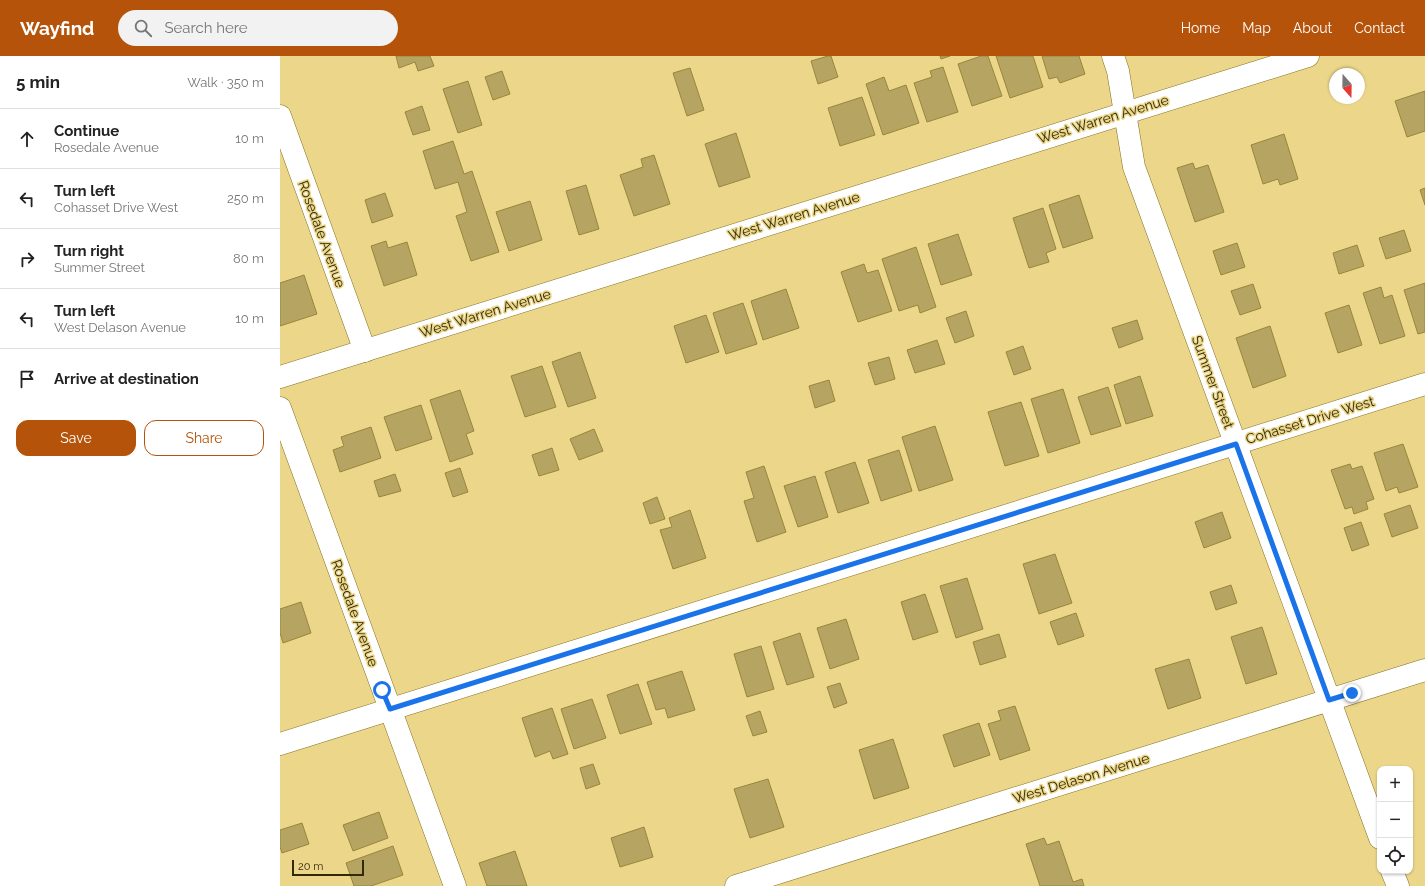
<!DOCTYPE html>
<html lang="en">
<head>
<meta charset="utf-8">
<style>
  body { margin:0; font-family:Raleway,sans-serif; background:#f2f2f2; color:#222 }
  .controls { position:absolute; right:12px; bottom:12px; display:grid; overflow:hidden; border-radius:8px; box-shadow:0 1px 3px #0004 }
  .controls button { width:36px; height:36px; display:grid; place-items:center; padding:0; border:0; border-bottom:1px solid #e0e0e0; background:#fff; color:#222; font:20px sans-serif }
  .compass { position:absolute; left:1049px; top:12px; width:36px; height:36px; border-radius:50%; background:#fff; box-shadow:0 1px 3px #0004; rotate:160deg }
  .scale { position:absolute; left:12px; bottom:10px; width:72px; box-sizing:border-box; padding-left:4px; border:2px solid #312908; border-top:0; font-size:11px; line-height:14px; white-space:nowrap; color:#312908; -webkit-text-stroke:3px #ebd68a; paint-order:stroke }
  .stop { position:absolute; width:12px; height:12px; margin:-9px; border:3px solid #1a73e8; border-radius:50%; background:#fff }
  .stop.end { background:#1a73e8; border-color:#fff; box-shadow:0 1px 4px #0008 }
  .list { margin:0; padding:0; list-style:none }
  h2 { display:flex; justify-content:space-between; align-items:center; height:52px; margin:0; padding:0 16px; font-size:17px }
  h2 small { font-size:13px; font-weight:400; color:#767676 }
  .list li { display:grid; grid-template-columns:26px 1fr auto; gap:12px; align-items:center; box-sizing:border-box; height:60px; padding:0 16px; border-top:1px solid #e0e0e0 }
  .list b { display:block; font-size:15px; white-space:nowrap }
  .list p { margin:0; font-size:13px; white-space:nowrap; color:#767676 }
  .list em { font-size:13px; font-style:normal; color:#767676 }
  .actions { display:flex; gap:8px; padding:12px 16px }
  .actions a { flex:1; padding:9px 0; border:1px solid #b45309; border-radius:12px; text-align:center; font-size:14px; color:#b45309 }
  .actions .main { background:#b45309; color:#fff }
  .icon { flex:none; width:22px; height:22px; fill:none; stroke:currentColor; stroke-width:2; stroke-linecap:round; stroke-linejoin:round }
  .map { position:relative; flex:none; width:1145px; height:830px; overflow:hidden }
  header { display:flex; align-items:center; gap:24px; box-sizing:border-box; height:56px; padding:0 20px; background:#b45309; color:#fff }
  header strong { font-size:19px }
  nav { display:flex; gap:22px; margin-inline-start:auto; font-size:14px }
  .search { width:280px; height:36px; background:#f2f2f2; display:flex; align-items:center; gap:10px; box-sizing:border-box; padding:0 14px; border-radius:22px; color:#767676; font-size:15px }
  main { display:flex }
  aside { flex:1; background:#fff }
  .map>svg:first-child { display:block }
  .building { fill:#b6a462; stroke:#9a863a }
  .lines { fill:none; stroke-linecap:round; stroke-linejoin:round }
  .minor-casing { stroke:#857224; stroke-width:23 }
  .minor { stroke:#fff; stroke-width:22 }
  .route { stroke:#1a73e8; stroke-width:5 }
  .labels { text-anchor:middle; stroke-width:3; stroke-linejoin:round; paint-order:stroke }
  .street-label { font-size:14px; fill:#312908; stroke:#ebd68a }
</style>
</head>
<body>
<header>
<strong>Wayfind</strong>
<div class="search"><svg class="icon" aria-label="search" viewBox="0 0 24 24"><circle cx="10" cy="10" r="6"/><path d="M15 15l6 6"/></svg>Search here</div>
<nav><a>Home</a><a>Map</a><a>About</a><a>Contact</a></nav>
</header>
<main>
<aside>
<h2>5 min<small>Walk · 350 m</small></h2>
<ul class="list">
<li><svg class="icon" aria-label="ahead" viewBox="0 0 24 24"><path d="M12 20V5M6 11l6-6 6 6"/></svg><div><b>Continue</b><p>Rosedale Avenue</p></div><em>10 m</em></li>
<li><svg class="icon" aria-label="left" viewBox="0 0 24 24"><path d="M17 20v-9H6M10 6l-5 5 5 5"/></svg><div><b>Turn left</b><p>Cohasset Drive West</p></div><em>250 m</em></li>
<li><svg class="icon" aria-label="right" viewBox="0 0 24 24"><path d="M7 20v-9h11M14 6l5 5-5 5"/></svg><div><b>Turn right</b><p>Summer Street</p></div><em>80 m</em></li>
<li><svg class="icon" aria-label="left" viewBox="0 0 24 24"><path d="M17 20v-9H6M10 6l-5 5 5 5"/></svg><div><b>Turn left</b><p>West Delason Avenue</p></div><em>10 m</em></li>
<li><svg class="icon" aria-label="arrive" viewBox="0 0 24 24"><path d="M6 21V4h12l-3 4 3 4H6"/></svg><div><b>Arrive at destination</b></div></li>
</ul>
<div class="actions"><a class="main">Save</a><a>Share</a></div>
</aside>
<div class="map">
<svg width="1145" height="830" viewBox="0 0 1145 830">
  <rect width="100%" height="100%" fill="#ebd68a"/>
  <g class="building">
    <path d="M116,0h34l4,10 -16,5 -3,-9 -16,6z"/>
    <path d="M548,0h3l7,21 -20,7 -7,-23z"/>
    <path d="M660,0h10l-9,3z"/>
    <path d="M701,0h7l14,40 -30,10 -14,-42z"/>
    <path d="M716,0h37l10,31 -33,11z"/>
    <path d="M762,0h37l6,18 -25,9 -3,-6 -8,2z"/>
    <path d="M663,11l15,45 -31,10 -13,-39 18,-6 -2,-6z"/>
    <path d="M410,12l14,42 -17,6 -14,-43z"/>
    <path d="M222,15l8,23 -17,6 -8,-23z"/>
    <path d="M604,21l5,14 17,-6 13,38 -36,12 -17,-51z"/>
    <path d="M188,25l14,44 -24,8 -15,-44z"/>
    <path d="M1145,35v40l-18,6 -12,-36z"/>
    <path d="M582,41l13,38 -35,11 -12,-38z"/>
    <path d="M142,50l8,24 -17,5 -8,-23z"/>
    <path d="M456,77l14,44 -31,10 -14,-43z"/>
    <path d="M1004,78l14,45 -18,6 -2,-6 -15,5 -12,-39z"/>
    <path d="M173,85l11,33 8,-3 27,81 -28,9 -15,-45 11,-4 -9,-30 -23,7 -12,-38z"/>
    <path d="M374,99l16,49 -36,12 -14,-41 23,-8 -2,-8z"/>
    <path d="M913,107l2,6 13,-4 16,47 -29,10 -18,-54z"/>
    <path d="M306,129l13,44 -20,6 -13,-44z"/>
    <path d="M1145,132v17l-5,-15z"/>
    <path d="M105,137l8,23 -21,7 -7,-23z"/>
    <path d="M799,139l14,43 -30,10 -14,-43z"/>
    <path d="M250,145l12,39 -33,11 -13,-39z"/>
    <path d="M763,152l13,41 -10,4 3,9 -20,6 -16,-50z"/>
    <path d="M1124,174l7,21 -25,8 -7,-21z"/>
    <path d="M678,178l14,41 -31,10 -13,-41z"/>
    <path d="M106,185l2,7 19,-6 10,33 -33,11 -13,-40z"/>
    <path d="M957,187l8,24 -24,8 -8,-24z"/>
    <path d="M1077,189l7,21 -25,8 -6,-21z"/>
    <path d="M636,191l20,60 -16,6 -2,-8 -19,6 -17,-52z"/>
    <path d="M584,208l3,9 11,-3 14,41 -34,11 -17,-50z"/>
    <path d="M24,219l13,39 -37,12v-43z"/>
    <path d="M1145,227v49l-7,2 -14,-44z"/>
    <path d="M973,228l8,24 -21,7 -9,-24z"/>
    <path d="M1101,231l3,11 8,-3 13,41 -25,8 -17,-51z"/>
    <path d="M506,233l13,39 -36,12 -12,-39z"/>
    <path d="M463,247l14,41 -31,10 -13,-41z"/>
    <path d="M1069,249l13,40 -24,8 -13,-40z"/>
    <path d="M686,255l8,25 -19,7 -9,-25z"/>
    <path d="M426,259l13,37 -33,11 -12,-37z"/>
    <path d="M857,264l6,19 -24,9 -7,-20z"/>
    <path d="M990,270l16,50 -33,12 -17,-50z"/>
    <path d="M657,284l8,24 -30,9 -8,-23z"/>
    <path d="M743,290l8,23 -17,6 -8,-23z"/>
    <path d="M300,296l16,46 -28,9 -16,-45z"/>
    <path d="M609,301l6,22 -20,6 -7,-22z"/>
    <path d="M262,310l14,41 -31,10 -14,-41z"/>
    <path d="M860,320l13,40 -27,8 -12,-39z"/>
    <path d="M549,324l6,21 -20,7 -6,-22z"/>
    <path d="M828,331l13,39 -30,9 -13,-38z"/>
    <path d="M783,333l17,54 -32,10 -17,-54z"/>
    <path d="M180,334l14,41 -8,3 7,20 -23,8 -20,-62z"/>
    <path d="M741,346l18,54 -34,10 -17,-54z"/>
    <path d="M141,349l11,34 -36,12 -12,-34z"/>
    <path d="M655,370l18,54 -34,11 -17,-54z"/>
    <path d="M91,371l10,31 -41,14 -7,-22 11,-4 -3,-9z"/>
    <path d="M314,373l9,22 -24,9 -9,-21z"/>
    <path d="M1123,388l15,43 -19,6 -2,-6 -11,4 -12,-38z"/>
    <path d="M272,392l7,22 -20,6 -7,-21z"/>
    <path d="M619,394l13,41 -31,10 -13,-41z"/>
    <path d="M575,406l14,41 -31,10 -13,-41z"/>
    <path d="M1070,408l2,5 10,-3 12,33 -8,3 2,7 -14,5 -2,-7 -7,2 -14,-39z"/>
    <path d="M484,410l22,66 -29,10 -13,-41 10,-3 -8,-26z"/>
    <path d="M180,412l8,24 -15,5 -8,-24z"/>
    <path d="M115,418l6,17 -22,6 -5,-16z"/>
    <path d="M535,420l13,41 -30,10 -14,-41z"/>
    <path d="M377,441l8,22 -15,5 -7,-21z"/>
    <path d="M1130,449l8,23 -26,9 -8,-23z"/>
    <path d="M410,454l16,48 -33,11 -13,-39 12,-3 -3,-9z"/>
    <path d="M942,456l9,26 -27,10 -9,-26z"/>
    <path d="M1081,466l8,23 -17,6 -8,-23z"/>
    <path d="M775,498l17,49 -33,11 -16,-50z"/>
    <path d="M687,522l16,51 -27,9 -16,-52z"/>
    <path d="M951,529l6,18 -21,7 -6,-18z"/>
    <path d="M645,538l13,38 -25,8 -12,-38z"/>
    <path d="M21,546l10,31 -28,10 -3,-10v-24z"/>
    <path d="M796,557l8,23 -26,9 -8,-23z"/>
    <path d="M566,563l13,40 -29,10 -13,-41z"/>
    <path d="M982,571l15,47 -31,10 -15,-47z"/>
    <path d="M520,577l14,44 -27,8 -14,-43z"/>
    <path d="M719,578l7,23 -26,8 -7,-23z"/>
    <path d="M481,590l13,43 -27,8 -13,-43z"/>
    <path d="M909,603l12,39 -33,11 -13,-40z"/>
    <path d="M402,615l13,39 -27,8 -3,-10 -9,2 -9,-28z"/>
    <path d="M560,627l7,20 -13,5 -7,-21z"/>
    <path d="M358,628l14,40 -32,10 -13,-39z"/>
    <path d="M312,643l14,39 -32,11 -13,-40z"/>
    <path d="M735,650l15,44 -30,10 -12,-36 13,-4 -3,-9z"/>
    <path d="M272,652l16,46 -15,5 -3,-8 -15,6 -13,-39z"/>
    <path d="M480,655l7,21 -14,4 -7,-20z"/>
    <path d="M699,667l11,32 -36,12 -11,-32z"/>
    <path d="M613,683l16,49 -35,11 -15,-49z"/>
    <path d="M313,708l7,20 -14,5 -6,-21z"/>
    <path d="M488,723l16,48 -34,11 -16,-49z"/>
    <path d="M99,756l9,26 -35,13 -10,-26z"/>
    <path d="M22,767l7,21 -27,9 -2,-6v-17z"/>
    <path d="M364,771l9,30 -33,10 -9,-29z"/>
    <path d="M764,782l3,7 12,-4 14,41 9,-3 2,7h-44l-14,-42z"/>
    <path d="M113,790l10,29 -32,11h-17l-8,-23z"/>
    <path d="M235,795l12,35h-40l-8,-23z"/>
  </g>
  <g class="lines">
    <g class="minor-casing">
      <g id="minor">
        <path d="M833,0l5,15 16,96 246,671"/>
        <path d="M0,60l85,235"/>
        <path d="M0,321l1028,-321"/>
        <path d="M0,352l175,478"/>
        <path d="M0,688l1145,-360"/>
        <path d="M1112,815l6,15"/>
        <path d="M456,830l689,-216"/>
      </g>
    </g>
    <use href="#minor" class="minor"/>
  </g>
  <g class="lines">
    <path class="route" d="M102,634l8,19 846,-265 93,256 23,-7"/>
  </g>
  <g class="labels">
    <g class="street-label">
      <text transform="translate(823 63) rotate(-17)" y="5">West Warren Avenue</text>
      <text transform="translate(514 160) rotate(-17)" y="5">West Warren Avenue</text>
      <text transform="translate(42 178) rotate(70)" y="5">Rosedale Avenue</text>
      <text transform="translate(205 257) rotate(-17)" y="5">West Warren Avenue</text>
      <text transform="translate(933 326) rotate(70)" y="5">Summer Street</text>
      <text transform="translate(1030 364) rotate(-17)" y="5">Cohasset Drive West</text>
      <text transform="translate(75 557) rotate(70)" y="5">Rosedale Avenue</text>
      <text transform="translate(801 722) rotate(-17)" y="5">West Delason Avenue</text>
    </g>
  </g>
</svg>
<div class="controls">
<button>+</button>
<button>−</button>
<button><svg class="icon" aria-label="locate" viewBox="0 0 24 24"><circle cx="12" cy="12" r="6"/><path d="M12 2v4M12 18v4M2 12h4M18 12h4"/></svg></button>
</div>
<svg class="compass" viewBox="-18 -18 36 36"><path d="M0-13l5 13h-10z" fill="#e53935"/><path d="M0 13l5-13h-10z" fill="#767676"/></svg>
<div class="scale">20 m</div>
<div class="stop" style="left:102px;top:634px"></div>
<div class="stop end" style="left:1072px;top:637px"></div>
</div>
</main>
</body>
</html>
